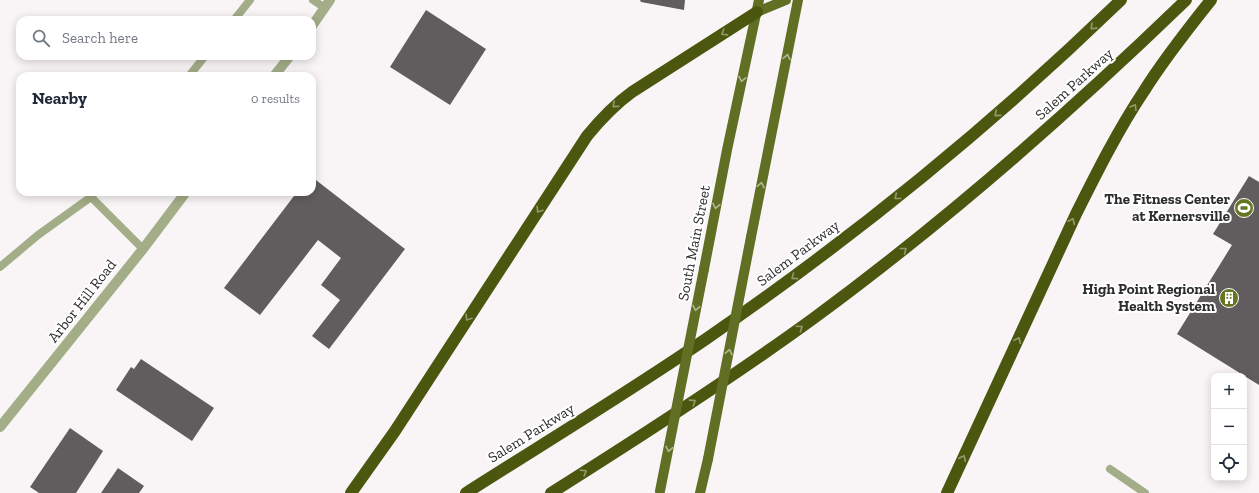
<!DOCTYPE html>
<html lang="en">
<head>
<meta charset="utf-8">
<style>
  body { margin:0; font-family:"Zilla Slab",serif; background:#f2f2f3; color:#1f2937 }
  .controls { position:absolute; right:12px; bottom:12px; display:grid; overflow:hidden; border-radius:8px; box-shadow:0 2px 10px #0003 }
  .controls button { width:36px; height:36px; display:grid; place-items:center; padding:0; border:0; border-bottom:1px solid #e0e1e3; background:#fff; color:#1f2937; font:20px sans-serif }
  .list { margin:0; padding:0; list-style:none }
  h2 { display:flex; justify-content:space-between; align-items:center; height:52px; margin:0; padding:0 16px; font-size:17px }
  h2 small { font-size:13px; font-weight:400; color:#747a83 }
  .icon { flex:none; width:22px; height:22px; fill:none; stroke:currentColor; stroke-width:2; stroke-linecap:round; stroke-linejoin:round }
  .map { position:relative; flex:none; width:1259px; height:493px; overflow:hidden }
  .search { position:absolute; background:#fff; box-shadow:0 2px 10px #0003; left:16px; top:16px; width:300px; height:44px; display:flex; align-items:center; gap:10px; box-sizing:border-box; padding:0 14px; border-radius:12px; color:#747a83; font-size:15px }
  .panel { position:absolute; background:#fff; box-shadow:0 2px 10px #0003; left:16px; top:72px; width:300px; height:124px; border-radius:12px }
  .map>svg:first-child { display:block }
  .building { fill:#615d5f }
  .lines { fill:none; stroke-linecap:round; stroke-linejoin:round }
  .lane { stroke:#a3ad87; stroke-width:8 }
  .street { stroke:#a3ad87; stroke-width:10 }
  .primary { stroke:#606f24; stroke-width:10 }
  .highway { stroke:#4b570e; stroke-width:12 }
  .primary-bridge { stroke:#606f24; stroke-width:10 }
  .oneway { stroke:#939a6e }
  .oneway2 { stroke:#b0b792 }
  .labels { text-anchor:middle; stroke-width:4; stroke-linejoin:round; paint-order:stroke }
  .street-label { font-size:15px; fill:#2e2d2e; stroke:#fff }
  .poi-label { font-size:15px; font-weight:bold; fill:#2e2d2e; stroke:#fff; text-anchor:end }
</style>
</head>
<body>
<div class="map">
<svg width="1259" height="493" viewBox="0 0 1259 493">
  <rect width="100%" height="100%" fill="#f9f5f7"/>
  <g class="building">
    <path d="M640,0h45l-1,10 -43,-8z"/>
    <path d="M426,10l60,39 -36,56 -60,-38z"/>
    <path d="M1249,176l10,6v203l-82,-51 55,-89 -19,-11z"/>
    <path d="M312,177l93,72 -76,100 -17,-13 28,-36 -19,-15 20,-27 -23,-18 -58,75 -36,-27 73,-96h15z"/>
    <path d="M141,359l73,49 -22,33 -76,-51 15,-23 3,2z"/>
    <path d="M70,428l33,23 -27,42h-37l-9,-6z"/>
    <path d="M118,468l26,18 -5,7h-38z"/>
  </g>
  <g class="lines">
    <g class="lane">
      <path d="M313,0l12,8"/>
      <path d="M234,20l16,-20"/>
      <path d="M189,76l16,-20"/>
      <path d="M91,197l52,52"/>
      <path d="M0,267l38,-32 53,-38 4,-5"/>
      <path d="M1110,469l35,24"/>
    </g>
    <g class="street">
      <path d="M312,26l18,-26"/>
      <path d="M274,76l16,-20"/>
      <path d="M0,427l143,-178 43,-57"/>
    </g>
    <g class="primary">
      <path d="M757,12l29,-12"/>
      <path d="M751,237l47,-237"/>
      <path d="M704,269l23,-119 32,-150"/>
      <path d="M700,493l8,-34"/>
    </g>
    <g class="highway">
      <path d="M351,493l44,-62 192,-295c14,-17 27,-31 45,-44l125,-80"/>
      <path d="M466,493c80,-51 161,-100 240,-154 147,-101 287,-215 415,-339"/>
      <path d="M551,493c89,-56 178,-113 263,-175 132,-97 254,-204 372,-318"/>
      <path d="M947,493l129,-279c21,-42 42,-84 68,-123 20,-32 43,-61 67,-91"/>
    </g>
    <g class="primary-bridge">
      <path d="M708,459l43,-222"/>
      <path d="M660,491l44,-222"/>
    </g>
  </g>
  <defs><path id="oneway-chevron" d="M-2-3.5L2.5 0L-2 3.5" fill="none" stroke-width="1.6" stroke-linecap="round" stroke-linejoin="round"/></defs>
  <g class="oneway">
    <use href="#oneway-chevron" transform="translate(1093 27) rotate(136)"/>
    <use href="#oneway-chevron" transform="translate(724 33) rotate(148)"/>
    <use href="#oneway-chevron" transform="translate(615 105) rotate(139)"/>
    <use href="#oneway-chevron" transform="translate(1134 107) rotate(-59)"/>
    <use href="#oneway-chevron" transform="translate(997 114) rotate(139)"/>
    <use href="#oneway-chevron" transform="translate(897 197) rotate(141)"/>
    <use href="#oneway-chevron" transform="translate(539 210) rotate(123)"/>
    <use href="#oneway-chevron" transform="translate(1072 221) rotate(-65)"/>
    <use href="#oneway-chevron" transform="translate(904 250) rotate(-38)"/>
    <use href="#oneway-chevron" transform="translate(794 277) rotate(143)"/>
    <use href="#oneway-chevron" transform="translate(468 318) rotate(123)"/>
    <use href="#oneway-chevron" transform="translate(800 328) rotate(-35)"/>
    <use href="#oneway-chevron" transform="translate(1018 340) rotate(-65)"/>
    <use href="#oneway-chevron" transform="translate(693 402) rotate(-33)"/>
    <use href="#oneway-chevron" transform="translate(963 458) rotate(-65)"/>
    <use href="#oneway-chevron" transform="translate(584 472) rotate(-32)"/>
  </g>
  <g class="oneway2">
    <use href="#oneway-chevron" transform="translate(787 57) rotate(-79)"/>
    <use href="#oneway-chevron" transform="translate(742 79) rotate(102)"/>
    <use href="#oneway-chevron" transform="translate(761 185) rotate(-79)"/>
    <use href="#oneway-chevron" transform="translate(716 206) rotate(101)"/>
    <use href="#oneway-chevron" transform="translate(696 308) rotate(101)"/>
    <use href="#oneway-chevron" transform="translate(729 352) rotate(-79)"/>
    <use href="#oneway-chevron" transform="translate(669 449) rotate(101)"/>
  </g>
  <defs>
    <g id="stadium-disc" transform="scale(1)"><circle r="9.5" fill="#657522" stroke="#fff"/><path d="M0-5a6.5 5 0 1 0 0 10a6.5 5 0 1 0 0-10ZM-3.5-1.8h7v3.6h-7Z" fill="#fff"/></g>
    <g id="building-disc" transform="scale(1)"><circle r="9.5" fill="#657522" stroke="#fff"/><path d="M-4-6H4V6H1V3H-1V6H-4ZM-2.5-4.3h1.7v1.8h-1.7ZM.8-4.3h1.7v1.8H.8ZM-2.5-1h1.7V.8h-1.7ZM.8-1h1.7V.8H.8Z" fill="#fff"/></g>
  </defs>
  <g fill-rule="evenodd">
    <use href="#stadium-disc" x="1244" y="208"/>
    <use href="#building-disc" x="1229" y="298"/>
  </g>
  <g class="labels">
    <g class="street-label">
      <text transform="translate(1074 84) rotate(-42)" y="5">Salem Parkway</text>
      <text transform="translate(694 243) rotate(-79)" y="5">South Main Street</text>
      <text transform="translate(798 253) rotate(-37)" y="5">Salem Parkway</text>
      <text transform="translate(82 301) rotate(-52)" y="5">Arbor Hill Road</text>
      <text transform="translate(531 433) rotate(-32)" y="5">Salem Parkway</text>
    </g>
    <g class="poi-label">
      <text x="1230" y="204">The Fitness Center<tspan x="1230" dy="17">at Kernersville</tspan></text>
      <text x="1215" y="294">High Point Regional<tspan x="1215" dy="17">Health System</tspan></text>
    </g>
  </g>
</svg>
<div class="controls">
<button>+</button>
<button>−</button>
<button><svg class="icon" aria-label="locate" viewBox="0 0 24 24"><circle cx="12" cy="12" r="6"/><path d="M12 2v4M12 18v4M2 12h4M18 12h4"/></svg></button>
</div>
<div class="search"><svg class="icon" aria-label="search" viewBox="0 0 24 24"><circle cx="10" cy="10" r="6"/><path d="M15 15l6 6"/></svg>Search here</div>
<section class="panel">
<h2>Nearby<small>0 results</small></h2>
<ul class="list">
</ul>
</section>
</div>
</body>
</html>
